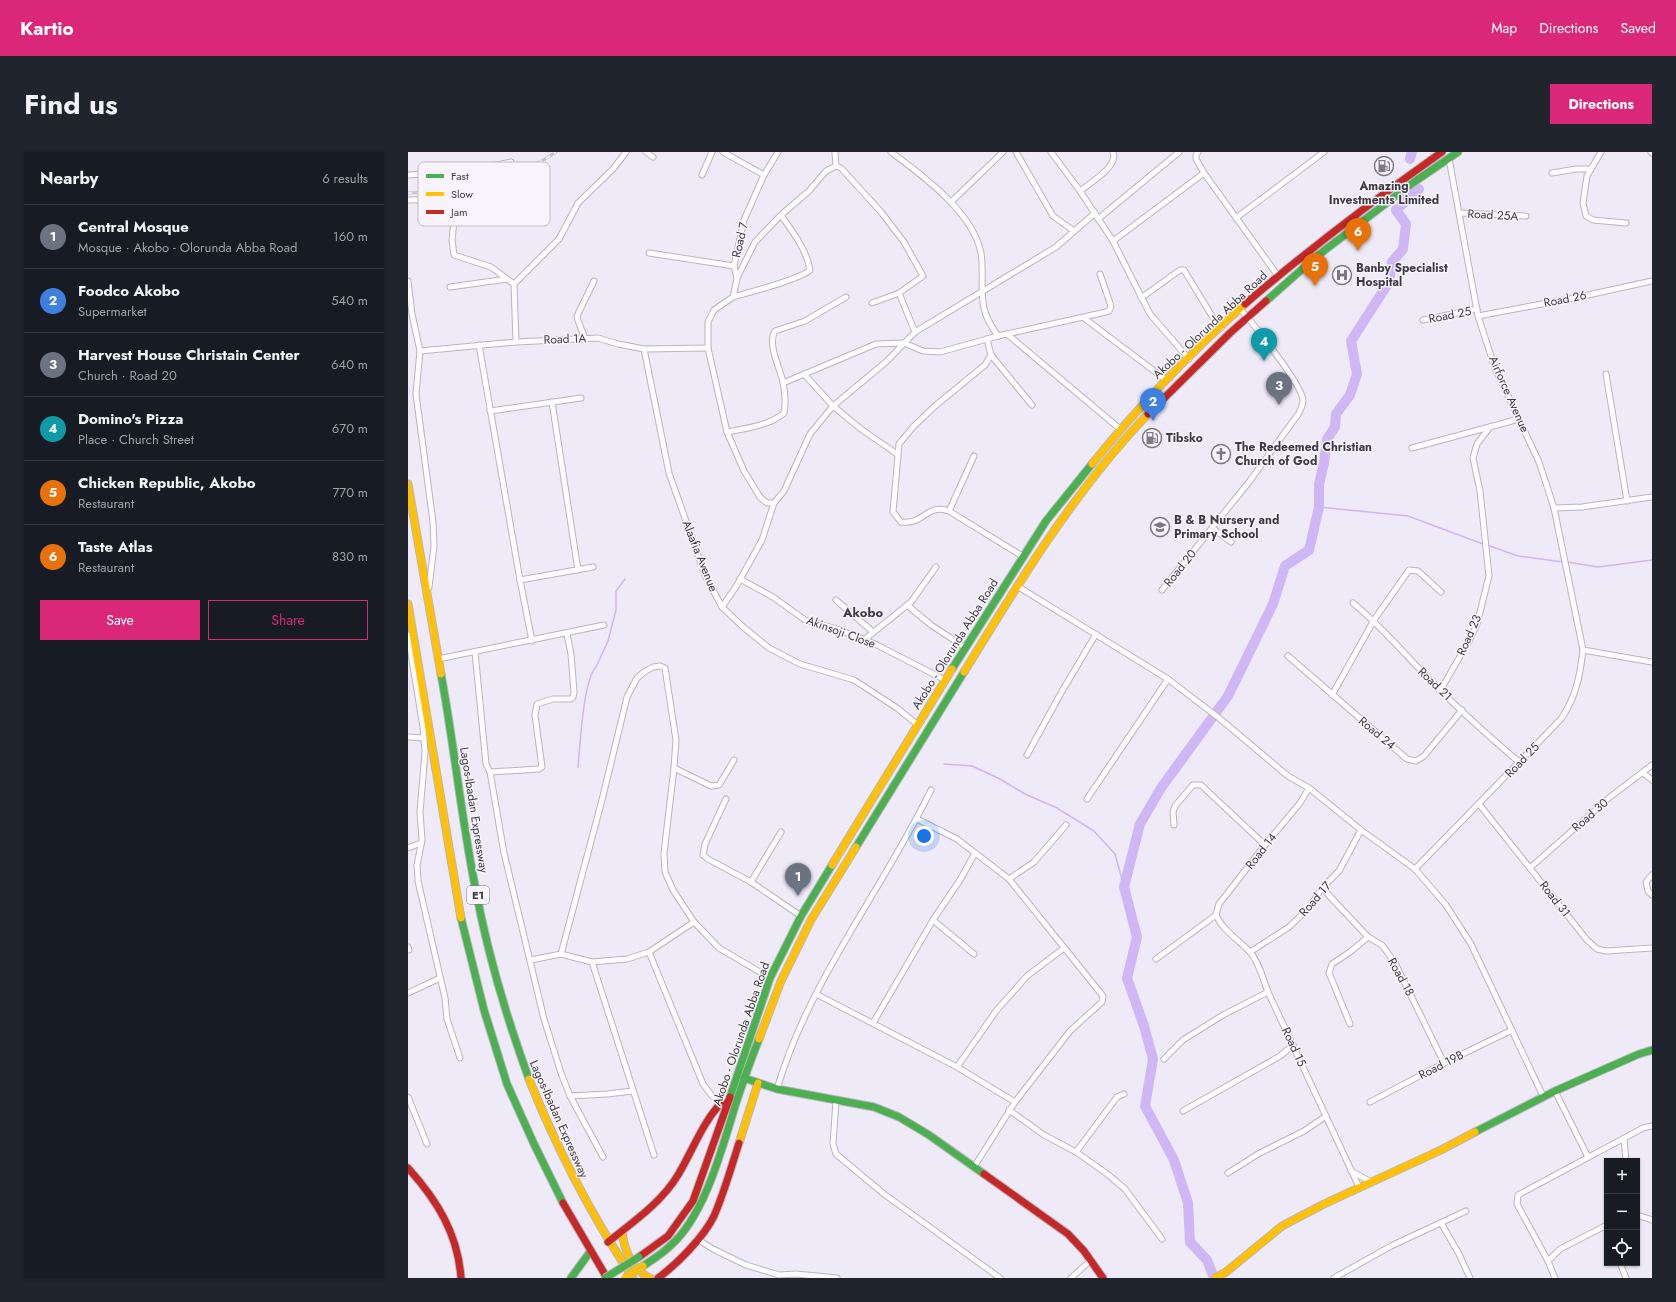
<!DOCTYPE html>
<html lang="en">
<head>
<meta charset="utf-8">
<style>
  body { margin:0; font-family:Jost,sans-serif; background:#20242c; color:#f1f3f6 }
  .controls { position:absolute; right:12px; bottom:12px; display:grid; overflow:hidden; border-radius:0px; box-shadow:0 1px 3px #0004 }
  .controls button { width:36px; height:36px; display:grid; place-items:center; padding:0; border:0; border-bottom:1px solid #363941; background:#171b24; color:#f1f3f6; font:20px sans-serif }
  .you { position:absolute; left:516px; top:684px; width:14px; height:14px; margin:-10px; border:3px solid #fff; border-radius:50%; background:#1a73e8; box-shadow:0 0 0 6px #1a73e833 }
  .badge { display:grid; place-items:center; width:26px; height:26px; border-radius:50%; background:#db2777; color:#fff; font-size:13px; font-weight:700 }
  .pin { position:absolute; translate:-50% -33px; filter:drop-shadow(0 1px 2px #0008) }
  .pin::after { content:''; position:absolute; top:21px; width:14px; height:12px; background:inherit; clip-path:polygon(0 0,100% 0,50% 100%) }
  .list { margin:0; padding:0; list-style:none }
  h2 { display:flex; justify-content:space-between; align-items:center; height:52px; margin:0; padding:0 16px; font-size:17px }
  h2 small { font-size:13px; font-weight:400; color:#9ea1a6 }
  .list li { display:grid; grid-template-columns:26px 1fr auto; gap:12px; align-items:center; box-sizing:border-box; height:64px; padding:0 16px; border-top:1px solid #363941 }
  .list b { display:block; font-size:15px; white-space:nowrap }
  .list p { margin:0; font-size:13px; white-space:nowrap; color:#9ea1a6 }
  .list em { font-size:13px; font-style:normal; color:#9ea1a6 }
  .actions { display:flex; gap:8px; padding:12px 16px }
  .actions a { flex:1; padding:9px 0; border:1px solid #db2777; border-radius:0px; text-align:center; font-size:14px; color:#db2777 }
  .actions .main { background:#db2777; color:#fff }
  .icon { flex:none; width:22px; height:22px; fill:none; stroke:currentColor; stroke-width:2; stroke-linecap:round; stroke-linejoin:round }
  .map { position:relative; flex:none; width:1244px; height:1126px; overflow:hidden; border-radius:0px }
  header { display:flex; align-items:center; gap:24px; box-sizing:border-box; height:56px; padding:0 20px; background:#db2777; color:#fff }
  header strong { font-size:19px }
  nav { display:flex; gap:22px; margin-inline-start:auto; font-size:14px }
  .intro { display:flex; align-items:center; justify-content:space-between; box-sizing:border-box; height:96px; padding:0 24px }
  h1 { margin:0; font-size:28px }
  .button { padding:10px 18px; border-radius:0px; background:#db2777; color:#fff; font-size:14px; font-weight:700 }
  main { display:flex; gap:24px; padding:0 24px }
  aside { flex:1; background:#171b24; border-radius:0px; box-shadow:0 1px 3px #0004 }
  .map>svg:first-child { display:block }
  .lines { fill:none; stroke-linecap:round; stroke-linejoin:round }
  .stream { stroke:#cfb7f6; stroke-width:1.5 }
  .river { stroke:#cfb7f6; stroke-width:10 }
  .street-casing { stroke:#b9b5c1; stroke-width:7 }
  .fast-casing { stroke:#b9b5c1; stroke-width:9 }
  .slow-casing { stroke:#b9b5c1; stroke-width:9 }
  .jam-casing { stroke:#b9b5c1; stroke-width:9 }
  .street { stroke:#fcfcfe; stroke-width:5 }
  .fast { stroke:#4caf50; stroke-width:7 }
  .slow { stroke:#ffc107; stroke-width:7 }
  .jam { stroke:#c62828; stroke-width:7 }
  .rail-casing { stroke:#c4c3c7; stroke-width:3 }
  .rail { stroke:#f7f5fb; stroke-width:1.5; stroke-dasharray:4.5; stroke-linecap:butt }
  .fast-bridge-casing { stroke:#b9b5c1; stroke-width:9; stroke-linecap:butt }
  .slow-bridge-casing { stroke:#b9b5c1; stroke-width:9; stroke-linecap:butt }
  .fast-bridge { stroke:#4caf50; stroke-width:7 }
  .slow-bridge { stroke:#ffc107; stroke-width:7 }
  .labels { text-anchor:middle; stroke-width:3; stroke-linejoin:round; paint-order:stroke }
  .shield { fill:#f7f5fb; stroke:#76727d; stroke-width:1 }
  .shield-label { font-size:11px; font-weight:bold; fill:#3f3a47 }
  .poi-label { font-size:12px; font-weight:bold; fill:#3f3a47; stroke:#f7f5fb; text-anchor:start }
  .street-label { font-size:12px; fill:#3f3a47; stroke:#f7f5fb }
  .neighbourhood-label { font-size:13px; font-weight:bold; fill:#3f3a47; stroke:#f7f5fb }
  .key { fill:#f7f5fb; stroke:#c0bdc5; stroke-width:1 }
  .key-label { font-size:11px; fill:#3f3a47 }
</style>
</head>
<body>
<header>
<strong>Kartio</strong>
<nav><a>Map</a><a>Directions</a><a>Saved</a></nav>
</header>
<div class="intro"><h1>Find us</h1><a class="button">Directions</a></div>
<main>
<aside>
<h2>Nearby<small>6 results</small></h2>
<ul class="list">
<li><span class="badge" style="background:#6b7280">1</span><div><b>Central Mosque</b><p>Mosque · Akobo - Olorunda Abba Road</p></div><em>160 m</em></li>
<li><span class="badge" style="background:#3f7fe0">2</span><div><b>Foodco Akobo</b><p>Supermarket</p></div><em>540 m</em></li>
<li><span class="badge" style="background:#6b7280">3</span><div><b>Harvest House Christain Center</b><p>Church · Road 20</p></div><em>640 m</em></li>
<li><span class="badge" style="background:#0f9aa8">4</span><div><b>Domino's Pizza</b><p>Place · Church Street</p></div><em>670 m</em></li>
<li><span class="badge" style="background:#e8710a">5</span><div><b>Chicken Republic, Akobo</b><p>Restaurant</p></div><em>770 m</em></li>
<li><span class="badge" style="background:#e8710a">6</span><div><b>Taste Atlas</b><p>Restaurant</p></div><em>830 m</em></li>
</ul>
<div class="actions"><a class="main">Save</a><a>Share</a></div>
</aside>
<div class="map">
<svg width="1244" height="1126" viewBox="0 0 1244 1126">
  <rect width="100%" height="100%" fill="#eeeaf7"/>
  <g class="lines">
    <g class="stream">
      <path d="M911,355l89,9 75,28"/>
      <path d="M1079,393l31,11 45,6"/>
      <path d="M1159,410l31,5 54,-7"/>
      <path d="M536,612l28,2 28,13 25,15 32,14 37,23 21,23 9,33"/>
      <path d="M170,615c2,-20 5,-87 18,-100l12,-26 8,-31v-19l9,-12"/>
    </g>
    <g class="river">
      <path d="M1002,7l2,-7"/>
      <path d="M806,1126l-7,-18 -17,-18 -2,-39 -14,-43 -29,-54 8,-47 -9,-33 -17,-48 10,-41 -13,-50 16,-63 21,-36 67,-92 45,-92 12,-38 24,-16 10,-43v-23l5,-21 3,-24 8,-12 1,-13 14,-19 7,-21 -6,-33 38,-59 3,-20 11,-13 3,-25 -10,-14 23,-21"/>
    </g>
    <g class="street-casing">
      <g id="street">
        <path d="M238,0l7,5"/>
        <path d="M315,0l41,23"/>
        <path d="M427,0l1,14"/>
        <path d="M483,0c32,24 82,60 90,101 3,18 -1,37 3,55 2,11 8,19 14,28"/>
        <path d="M608,0l37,64 21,15"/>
        <path d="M643,0l29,39 33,50 37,73 39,45"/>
        <path d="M790,0l-2,3v4l8,14 74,103"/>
        <path d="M1193,0l-14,24 -4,27 3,13 7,4 33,3"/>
        <path d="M1243,0l1,1"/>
        <path d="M1144,21l24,-4h15"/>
        <path d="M0,23l58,-4 45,-9"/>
        <path d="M294,23l10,-23"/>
        <path d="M672,39c10,-8 39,-25 33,-39"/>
        <path d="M0,48l39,-1 22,-4 45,-15"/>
        <path d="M543,50l52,-50"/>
        <path d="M1052,61l66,3"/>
        <path d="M828,66l88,-66"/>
        <path d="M690,67l81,-67"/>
        <path d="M46,69l-2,19 2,15 37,12 23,17"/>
        <path d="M705,89l91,-68"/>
        <path d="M241,101l85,13"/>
        <path d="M329,126l18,-36 26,-27 28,-24 17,-20 10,-5 5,2 40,44 23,30 19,34 -24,17 -27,10"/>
        <path d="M0,129l4,33 8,37 -4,43 17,128 1,24 -5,41"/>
        <path d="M42,135l57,-8"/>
        <path d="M491,141l16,39"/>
        <path d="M325,145c16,-5 66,-17 77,-27 -3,-20 -18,-39 -29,-55"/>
        <path d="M733,146l39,-28h4l28,46 9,12"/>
        <path d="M1070,164l101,-19 73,-16"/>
        <path d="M676,166l82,62"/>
        <path d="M1015,168l54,-11"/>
        <path d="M599,182l113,95"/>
        <path d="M177,187c-2,-7 -8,-19 -8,-23l17,-35"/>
        <path d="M579,187l4,16 -6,10 -50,41 -22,21 -14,17 -6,68 8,10c24,3 25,-19 48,-11l75,46"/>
        <path d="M108,190l-2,-58 45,-45 19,-36 35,-34 13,-17"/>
        <path d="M71,193l41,235 12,61"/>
        <path d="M236,197l25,124 36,102 17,32 20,19 27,22 31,16 54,16 43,28 21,17"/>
        <path d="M12,199l96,-9 82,-4 20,6 26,5 64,-1"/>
        <path d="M583,203l41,50"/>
        <path d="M396,222l29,32 28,23 36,25"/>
        <path d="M1198,222l21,127"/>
        <path d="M375,231l93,-39 28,-1 19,8 17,1 58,-16 108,-24 3,-1 2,-5 -11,-32"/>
        <path d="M144,250l26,168"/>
        <path d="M82,259l91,-13"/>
        <path d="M319,280c19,-4 42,-6 57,-19 2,-10 1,-21 -1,-31 -3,-14 -16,-38 -8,-51l30,-10 41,-24"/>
        <path d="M1004,296l107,-29"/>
        <path d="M366,351h-7l-7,-6 -16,-26 -17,-39 -19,-84v-26l6,-12 19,-13 4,-18 -3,-13 10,-46 20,-45 14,-23"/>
        <path d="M1146,356l28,-1 70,-10"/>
        <path d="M541,359l25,-55"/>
        <path d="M804,376l19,14"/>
        <path d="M332,427l33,18 32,23 32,9 38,15 70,36"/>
        <path d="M112,428l73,-13"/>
        <path d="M609,434l151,93 51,39 69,58 21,12 52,42 54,39 31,36 25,39 72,152"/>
        <path d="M754,438l87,-108 50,-69c1,-3 4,-8 4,-12 1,-14 -51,-79 -63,-92"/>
        <path d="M428,448l37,32"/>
        <path d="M945,451c32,26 57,58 87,87 25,25 52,49 79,72"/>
        <path d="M499,453l24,20 35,23"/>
        <path d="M314,455l15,-22 25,-45 12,-37 10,-12 26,-57 23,-28 53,-44 29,-30 141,-85 39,-34"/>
        <path d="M0,483l15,92 2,25 -5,60 2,28 -5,25 1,16 27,117 2,21 13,39"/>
        <path d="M456,488l47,-38 25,-35"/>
        <path d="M1175,498l69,12"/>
        <path d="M67,500l11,112 4,8 14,81 40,166 17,54 9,23 33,61"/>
        <path d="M880,504l119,103 9,2 8,-5 38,-46"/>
        <path d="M30,507l166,-34"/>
        <path d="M1032,539l29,-50 8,-17 12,-48 -9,-85 -7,-33 4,-14 13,-17"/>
        <path d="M924,543l42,-75 35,-50 9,1 23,21"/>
        <path d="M0,585l16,1"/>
        <path d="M619,603l34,-62 35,-59"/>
        <path d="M266,616l37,18 8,-1 15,-25"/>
        <path d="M82,620l49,-3 3,-2 -7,-52 2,-11 16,-5h18l2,-2 1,-5 -3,-38 -4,-20"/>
        <path d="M1235,621l9,7"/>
        <path d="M318,647l-21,45 -2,11 5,4 43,23 50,34"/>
        <path d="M679,647l81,-120"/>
        <path d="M1071,652l108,136 10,9 9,2 46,-3"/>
        <path d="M509,667l40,20 52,40 94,117 -1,6 -32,29 -55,71 -41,65"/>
        <path d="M766,673l-1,-13 2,-6 18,-21h8l64,60"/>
        <path d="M0,696l13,-5"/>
        <path d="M1123,715l79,-70 42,-32"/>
        <path d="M1007,717l146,-150c15,-22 19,-43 22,-69l-29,-142 -15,-46 -44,-94 -17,-52 -29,-157"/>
        <path d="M1244,723l-6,7 2,9 4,4"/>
        <path d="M601,727l25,-17 32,-37"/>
        <path d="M343,730l30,-50"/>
        <path d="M914,736l46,49 14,8 13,18 49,100"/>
        <path d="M808,763c7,16 22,24 34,37 9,10 13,27 18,40l91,195"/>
        <path d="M808,763l3,-11 46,-59 35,-42 9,-15"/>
        <path d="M525,768l41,34"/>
        <path d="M0,795l1,3"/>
        <path d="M241,800l54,132 9,12 11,6"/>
        <path d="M842,800l39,-25 20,-19 13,-20 17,-17 22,-41"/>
        <path d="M153,802l41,-154 25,-103 10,-19 7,-6 9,-5 7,-1 5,2 11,72 -2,28 -10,85 1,19 8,18 21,32 25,26 51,30"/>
        <path d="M748,807l60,-44"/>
        <path d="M123,808l30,-6 31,8 35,-3 22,-7 45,-30"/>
        <path d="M184,810l62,193"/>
        <path d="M0,841l32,-15"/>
        <path d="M408,842l141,73 58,35"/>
        <path d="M465,871l60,-103 27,-40 15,-27"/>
        <path d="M942,872l-21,-51 3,-9 18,-12 18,-15"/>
        <path d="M756,907l19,-19 40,-25 45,-23"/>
        <path d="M549,915l39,-56 31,-35 37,-28"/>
        <path d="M369,937c32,-109 105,-198 154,-299"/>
        <path d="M1147,939l33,66"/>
        <path d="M162,944l37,-2 26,-3"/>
        <path d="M0,945l19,47"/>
        <path d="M428,949l-3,43 3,10 48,40 116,84"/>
        <path d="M962,950l74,-39 68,-33"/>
        <path d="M601,958l35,25 32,17 30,21 19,16 37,50"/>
        <path d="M775,959l97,-55 13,-11"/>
        <path d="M1216,987l2,22"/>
        <path d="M668,1000l41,-55 7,-3"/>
        <path d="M943,1019l20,11"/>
        <path d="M820,1021l30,-19 46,-23 22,-15"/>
        <path d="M1229,1063l15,5"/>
        <path d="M1033,1071l18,31 11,24"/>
        <path d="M289,1087l16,10 33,16 33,10 17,-1 41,4"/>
        <path d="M1140,1109l12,-12 47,-24"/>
        <path d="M1212,1111l6,15"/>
        <path d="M663,1126l20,-18"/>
        <path d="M926,1126l57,-32 75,-35"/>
        <path d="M1147,1126l-7,-17 -31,-57 1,-9 125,-67 9,-2"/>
      </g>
    </g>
    <g class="fast-casing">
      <g id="fast">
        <path d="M858,149l51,-45 97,-74 44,-30"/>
        <path d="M544,517l94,-148 46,-57"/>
        <path d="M33,522c13,70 20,142 34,212 12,66 31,130 54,193"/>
        <path d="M448,695l108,-175"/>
        <path d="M53,766l23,92 23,74 27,60 29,59"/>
        <path d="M336,926l33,11 97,18 25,10 30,18 55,39"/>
        <path d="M322,945l40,-119 31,-62 31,-51"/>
        <path d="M1067,980l80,-41 84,-37 13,-4"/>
        <path d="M235,1114c9,-6 19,-12 27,-20 36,-31 53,-102 67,-146 7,-21 14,-41 22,-61"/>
        <path d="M163,1126l19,-26"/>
      </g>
    </g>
    <g class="slow-casing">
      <g id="slow">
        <path d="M684,312c46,-57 98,-111 153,-160"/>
        <path d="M0,332l33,190"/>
        <path d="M0,452l53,314"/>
        <path d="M556,520c55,-90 111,-182 184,-258"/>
        <path d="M424,713l120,-196"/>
        <path d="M351,887l22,-58 30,-61 45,-73"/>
        <path d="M121,927c28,70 62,136 104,199"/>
        <path d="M331,991l19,-60"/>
        <path d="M214,1079c2,19 10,39 28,47"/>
        <path d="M807,1126l11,-6 56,-46 42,-22 117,-54 34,-18"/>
      </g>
    </g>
    <g class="jam-casing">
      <g id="jam">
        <path d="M837,152c63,-54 129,-104 197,-152"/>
        <path d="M740,262l82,-81 36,-32"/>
        <path d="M0,1016c29,32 50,66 53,110"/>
        <path d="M576,1022l84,60 16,17 19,27"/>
        <path d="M155,1051l44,75"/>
        <path d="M200,1090c25,-20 53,-39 70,-67 15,-25 24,-52 44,-73"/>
        <path d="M231,1105l29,-21 25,-35 37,-104"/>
        <path d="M250,1126c18,-13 46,-41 56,-62 10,-23 17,-48 25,-73"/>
      </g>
    </g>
    <use href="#street" class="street"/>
    <use href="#fast" class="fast"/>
    <use href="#slow" class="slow"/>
    <use href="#jam" class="jam"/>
    <g class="rail-casing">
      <path id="rail" d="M0,41c12,-1 25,0 37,-2 37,-4 81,-18 111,-39"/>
    </g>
    <use href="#rail" class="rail"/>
    <g class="fast-bridge-casing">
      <path id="fast-bridge" d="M197,1126l34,-21"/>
    </g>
    <g class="slow-bridge-casing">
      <path id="slow-bridge" d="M217,1126l18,-12"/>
    </g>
    <use href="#fast-bridge" class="fast-bridge"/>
    <use href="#slow-bridge" class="slow-bridge"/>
  </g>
  <defs>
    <g id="fuel-ring" transform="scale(1)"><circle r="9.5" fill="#f7f5fb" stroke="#7c7885" stroke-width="1.5"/><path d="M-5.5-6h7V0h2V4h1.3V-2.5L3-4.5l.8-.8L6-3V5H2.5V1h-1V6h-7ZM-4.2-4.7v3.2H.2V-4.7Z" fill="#7c7885"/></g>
    <g id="hospital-ring" transform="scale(1)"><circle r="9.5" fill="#f7f5fb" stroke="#7c7885" stroke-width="1.5"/><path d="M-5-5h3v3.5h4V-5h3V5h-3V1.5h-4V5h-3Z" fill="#7c7885"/></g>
    <g id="church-ring" transform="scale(1)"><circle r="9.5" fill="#f7f5fb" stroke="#7c7885" stroke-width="1.5"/><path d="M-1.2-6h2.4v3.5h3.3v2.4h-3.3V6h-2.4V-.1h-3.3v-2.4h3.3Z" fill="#7c7885"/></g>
    <g id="school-ring" transform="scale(1)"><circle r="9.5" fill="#f7f5fb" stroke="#7c7885" stroke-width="1.5"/><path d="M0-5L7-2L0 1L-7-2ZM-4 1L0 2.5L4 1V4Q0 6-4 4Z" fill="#7c7885"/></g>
  </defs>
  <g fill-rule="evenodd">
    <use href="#fuel-ring" x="976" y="14"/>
    <use href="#hospital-ring" x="934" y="123"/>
    <use href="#fuel-ring" x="744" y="286"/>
    <use href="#church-ring" x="813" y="302"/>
    <use href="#school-ring" x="752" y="375"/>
  </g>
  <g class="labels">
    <rect class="shield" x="59" y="734" width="22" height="18" rx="3"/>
    <g class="shield-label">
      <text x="70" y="747">E1</text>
    </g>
    <g class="poi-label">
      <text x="976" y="38" text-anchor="middle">Amazing<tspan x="976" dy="14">Investments Limited</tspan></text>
      <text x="948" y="120">Banby Specialist<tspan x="948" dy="14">Hospital</tspan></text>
      <text x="758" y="290">Tibsko</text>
      <text x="827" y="299">The Redeemed Christian<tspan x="827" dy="14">Church of God</tspan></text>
      <text x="766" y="372">B &amp; B Nursery and<tspan x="766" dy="14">Primary School</tspan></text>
    </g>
    <g class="street-label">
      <text transform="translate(1085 63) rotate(3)" y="4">Road 25A</text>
      <text transform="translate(332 88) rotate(-77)" y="4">Road 7</text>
      <text transform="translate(1157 147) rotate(-11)" y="4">Road 26</text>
      <text transform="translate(1042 163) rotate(-11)" y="4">Road 25</text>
      <text transform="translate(802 173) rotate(-43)" y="4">Akobo - Olorunda Abba Road</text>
      <text transform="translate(157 187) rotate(-2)" y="4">Road 1A</text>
      <text transform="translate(1101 242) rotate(66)" y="4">Airforce Avenue</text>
      <text transform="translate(292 404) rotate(68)" y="4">Alaafia Avenue</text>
      <text transform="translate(772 416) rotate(-51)" y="4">Road 20</text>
      <text transform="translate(433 480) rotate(20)" y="4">Akinsoji Close</text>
      <text transform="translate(1061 483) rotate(-66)" y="4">Road 23</text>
      <text transform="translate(547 492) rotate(-58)" y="4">Akobo - Olorunda Abba Road</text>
      <text transform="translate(1027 532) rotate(44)" y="4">Road 21</text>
      <text transform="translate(969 581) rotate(40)" y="4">Road 24</text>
      <text transform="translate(1114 608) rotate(-46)" y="4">Road 25</text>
      <text transform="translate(66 658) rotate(81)" y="4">Lagos-Ibadan Expressway</text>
      <text transform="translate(1182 663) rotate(-41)" y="4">Road 30</text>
      <text transform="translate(853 699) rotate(-52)" y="4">Road 14</text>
      <text transform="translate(907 747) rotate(-49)" y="4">Road 17</text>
      <text transform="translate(1147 747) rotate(52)" y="4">Road 31</text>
      <text transform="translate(993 825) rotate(61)" y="4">Road 18</text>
      <text transform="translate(333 882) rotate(-71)" y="4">Akobo - Olorunda Abba Road</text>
      <text transform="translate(886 895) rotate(65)" y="4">Road 15</text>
      <text transform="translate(1033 913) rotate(-27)" y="4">Road 19B</text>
      <text transform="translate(151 967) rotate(66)" y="4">Lagos-Ibadan Expressway</text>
    </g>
    <g class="neighbourhood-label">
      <text x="455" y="465">Akobo</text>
    </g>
  </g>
  <rect x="10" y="10" width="132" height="64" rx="6" class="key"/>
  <rect x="18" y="22" width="18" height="4" fill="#4caf50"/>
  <rect x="18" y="40" width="18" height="4" fill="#ffc107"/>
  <rect x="18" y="58" width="18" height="4" fill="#c62828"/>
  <g class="key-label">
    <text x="43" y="28">Fast</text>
    <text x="43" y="46">Slow</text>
    <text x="43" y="64">Jam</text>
  </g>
</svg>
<div class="controls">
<button>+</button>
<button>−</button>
<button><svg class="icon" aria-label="locate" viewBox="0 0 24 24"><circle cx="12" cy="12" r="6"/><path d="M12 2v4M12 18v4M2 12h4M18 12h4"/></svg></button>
</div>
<div class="you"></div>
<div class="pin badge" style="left:390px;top:744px;background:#6b7280">1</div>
<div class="pin badge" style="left:745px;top:269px;background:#3f7fe0">2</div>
<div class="pin badge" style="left:871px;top:253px;background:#6b7280">3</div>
<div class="pin badge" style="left:856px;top:209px;background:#0f9aa8">4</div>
<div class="pin badge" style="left:907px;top:134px;background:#e8710a">5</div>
<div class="pin badge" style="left:950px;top:99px;background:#e8710a">6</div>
</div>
</main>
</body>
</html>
